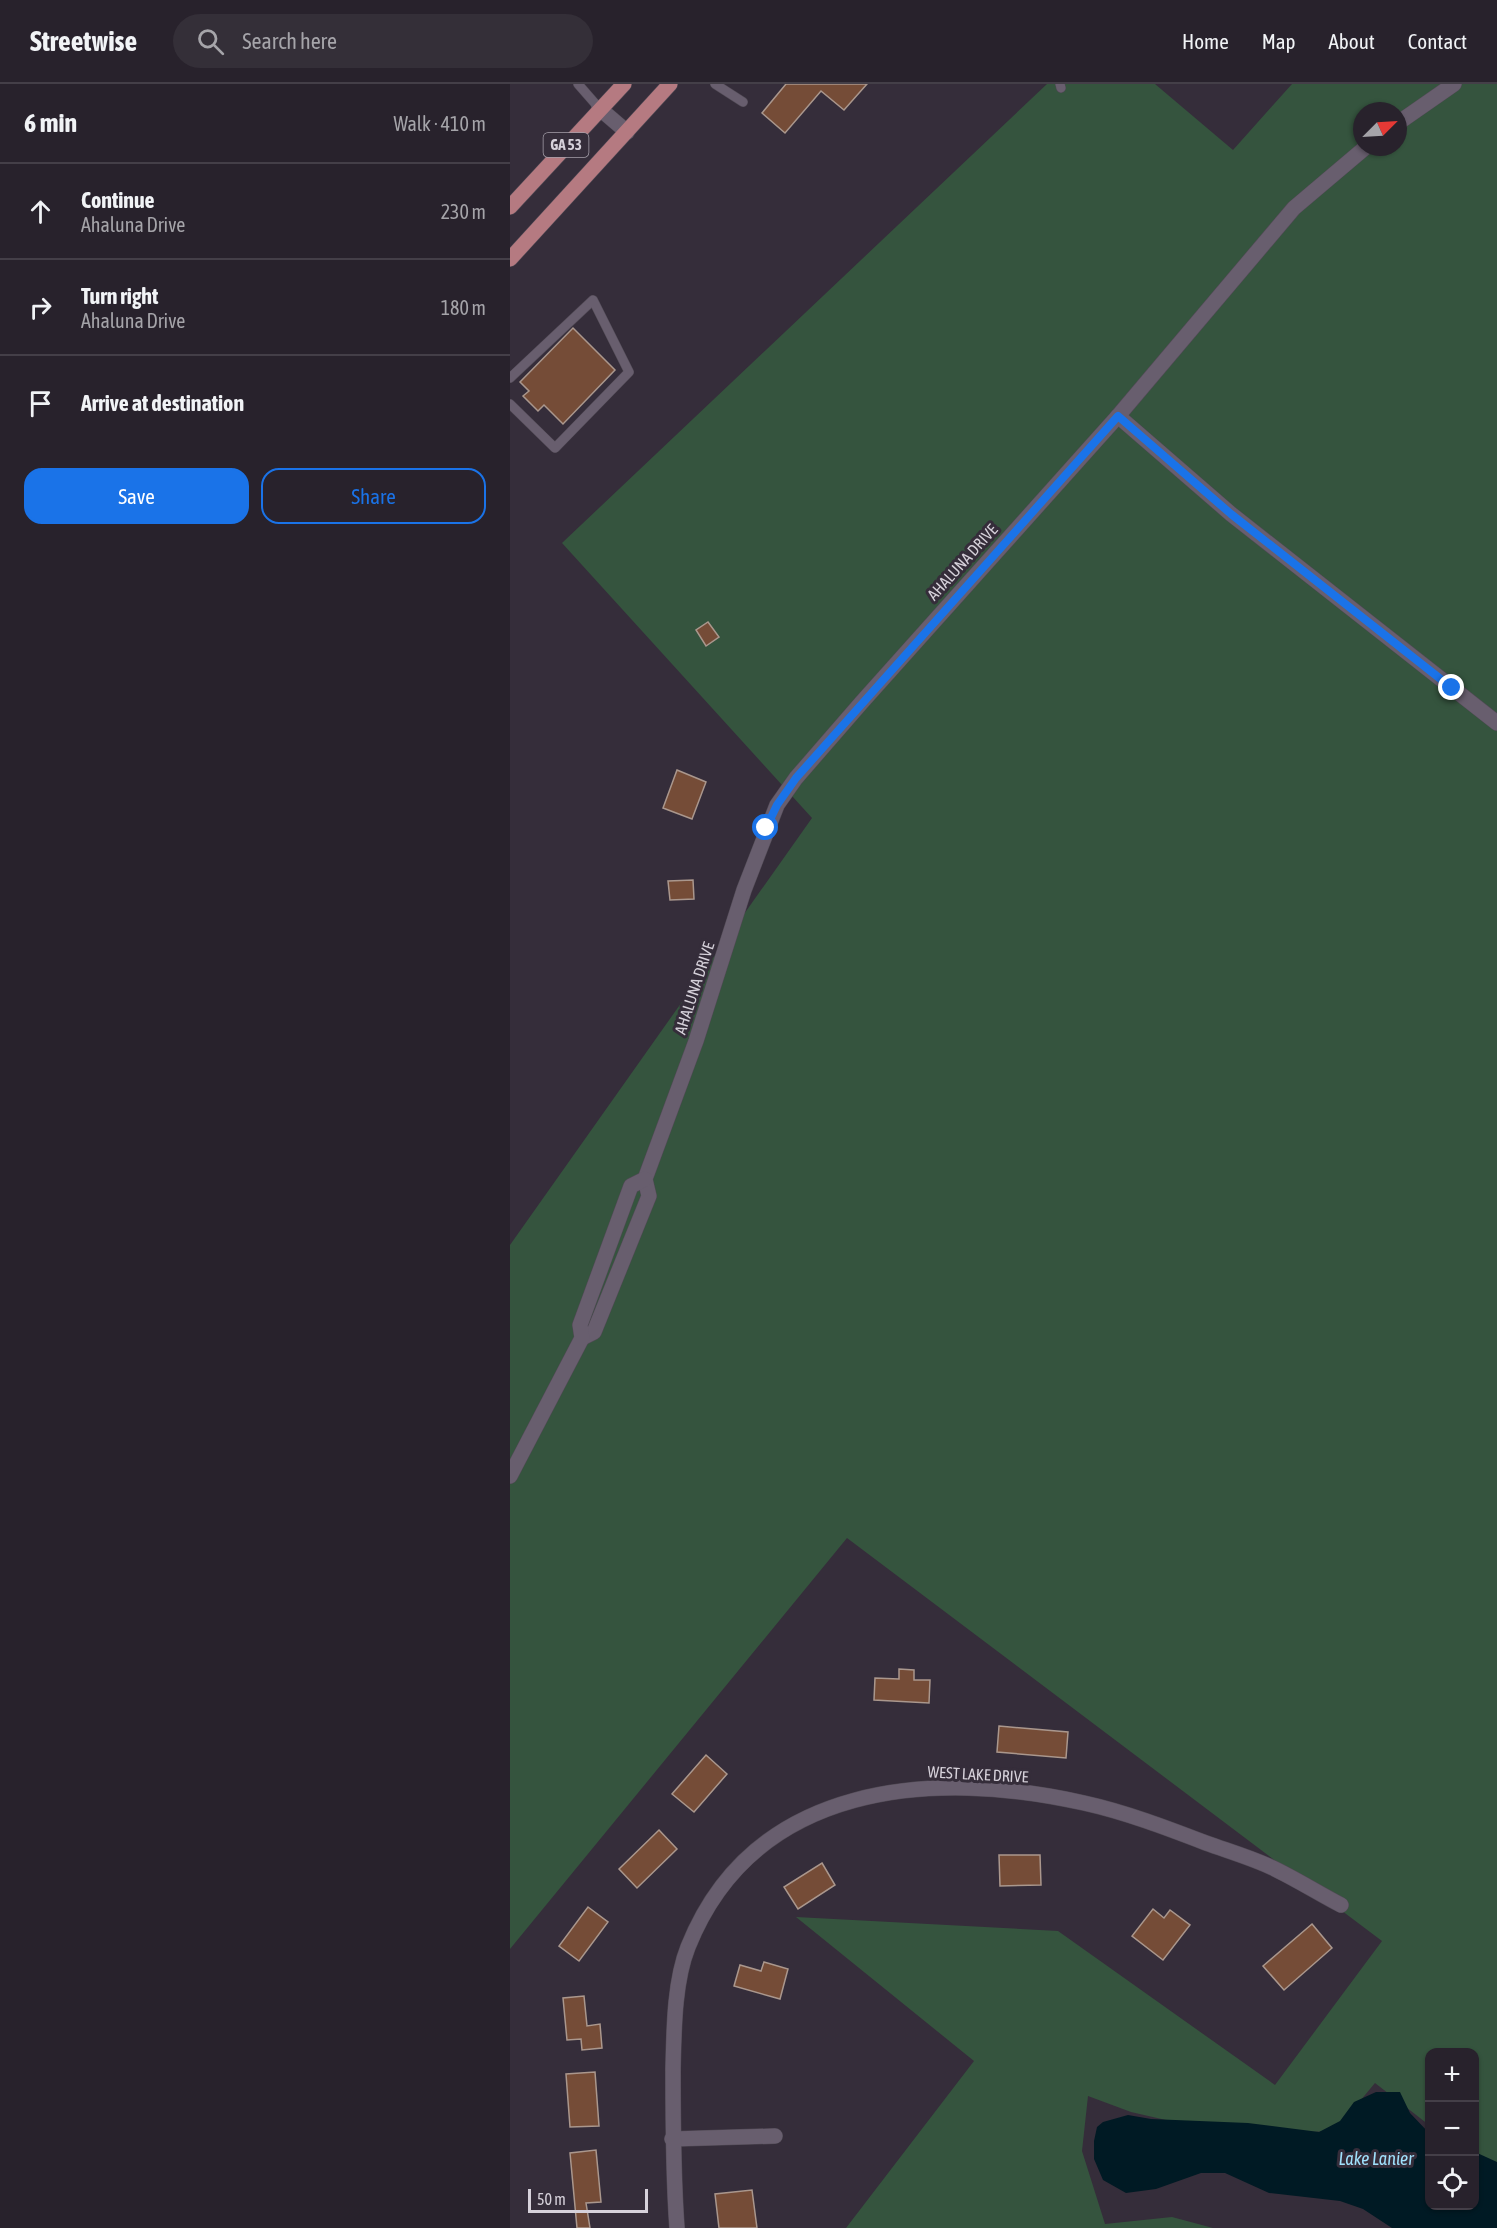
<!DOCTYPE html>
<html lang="en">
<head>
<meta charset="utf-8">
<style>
  body { margin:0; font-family:"Asap Condensed",sans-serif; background:#342f38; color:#f1f3f6 }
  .controls { position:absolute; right:18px; bottom:18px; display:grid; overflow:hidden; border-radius:12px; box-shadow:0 2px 4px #0004 }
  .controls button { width:54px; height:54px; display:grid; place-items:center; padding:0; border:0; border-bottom:2px solid #443f48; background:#28222c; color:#f1f3f6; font:30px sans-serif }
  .compass { position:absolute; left:843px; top:18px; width:54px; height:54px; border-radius:50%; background:#28222c; box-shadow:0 2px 4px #0004; rotate:66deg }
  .scale { position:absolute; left:18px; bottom:15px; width:120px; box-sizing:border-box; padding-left:6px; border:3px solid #d6d1da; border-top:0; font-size:16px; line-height:21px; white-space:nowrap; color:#d6d1da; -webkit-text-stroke:4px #352d3a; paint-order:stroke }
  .stop { position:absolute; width:18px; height:18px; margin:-14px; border:4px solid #1a73e8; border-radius:50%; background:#fff }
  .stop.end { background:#1a73e8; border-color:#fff; box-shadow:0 2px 6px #0008 }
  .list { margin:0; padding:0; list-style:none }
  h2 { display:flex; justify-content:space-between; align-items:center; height:78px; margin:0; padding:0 24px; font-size:26px }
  h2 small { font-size:20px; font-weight:400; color:#a5a4a9 }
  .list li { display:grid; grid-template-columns:39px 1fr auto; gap:18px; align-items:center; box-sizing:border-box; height:96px; padding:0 24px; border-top:2px solid #443f48 }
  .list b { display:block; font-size:22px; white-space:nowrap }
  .list p { margin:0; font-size:20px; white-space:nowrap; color:#a5a4a9 }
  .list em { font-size:20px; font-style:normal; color:#a5a4a9 }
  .actions { display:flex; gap:12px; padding:18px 24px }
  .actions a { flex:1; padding:14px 0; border:2px solid #1a73e8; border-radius:18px; text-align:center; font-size:21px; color:#1a73e8 }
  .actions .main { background:#1a73e8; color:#fff }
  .icon { flex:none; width:33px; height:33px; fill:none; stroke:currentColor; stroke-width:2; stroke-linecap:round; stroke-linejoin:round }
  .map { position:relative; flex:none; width:987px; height:2144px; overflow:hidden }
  header { display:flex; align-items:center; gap:36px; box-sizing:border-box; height:84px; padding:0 30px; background:#28222c; border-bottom:2px solid #443f48 }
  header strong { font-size:28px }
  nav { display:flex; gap:33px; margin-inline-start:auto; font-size:21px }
  .search { width:420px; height:54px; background:#342f38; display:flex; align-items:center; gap:15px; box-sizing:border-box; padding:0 21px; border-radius:33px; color:#a5a4a9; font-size:22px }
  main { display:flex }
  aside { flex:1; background:#28222c }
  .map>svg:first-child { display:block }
  .green { fill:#35543e; fill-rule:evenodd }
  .water { fill:#001a24 }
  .building { fill:#754c37; stroke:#aa978d; stroke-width:1.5 }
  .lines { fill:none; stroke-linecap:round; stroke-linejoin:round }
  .lane-casing { stroke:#514a55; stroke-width:10 }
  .street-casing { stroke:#514a55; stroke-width:16 }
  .primary-casing { stroke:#514a55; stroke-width:16 }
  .lane { stroke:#685e6e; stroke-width:9 }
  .street { stroke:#685e6e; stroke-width:15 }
  .primary { stroke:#b57a81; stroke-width:15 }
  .route { stroke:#1a73e8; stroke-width:8 }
  .labels { text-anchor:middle; stroke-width:6; stroke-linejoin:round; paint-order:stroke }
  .shield { fill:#352d3a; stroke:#a6a0aa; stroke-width:1.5 }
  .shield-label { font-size:15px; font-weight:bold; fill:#d6d1da }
  .street-label { font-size:16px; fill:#d6d1da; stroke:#352d3a }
  .water-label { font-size:18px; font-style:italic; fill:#a0e1fc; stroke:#352d3a }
</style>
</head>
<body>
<header>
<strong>Streetwise</strong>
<div class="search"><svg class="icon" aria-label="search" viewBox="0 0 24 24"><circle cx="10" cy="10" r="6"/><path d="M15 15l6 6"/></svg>Search here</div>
<nav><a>Home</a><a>Map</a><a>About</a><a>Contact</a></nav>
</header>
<main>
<aside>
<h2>6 min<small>Walk · 410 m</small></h2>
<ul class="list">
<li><svg class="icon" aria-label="ahead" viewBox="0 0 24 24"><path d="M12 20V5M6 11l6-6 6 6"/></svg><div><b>Continue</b><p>Ahaluna Drive</p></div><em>230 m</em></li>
<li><svg class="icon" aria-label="right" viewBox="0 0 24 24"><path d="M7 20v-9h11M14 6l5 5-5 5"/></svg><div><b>Turn right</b><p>Ahaluna Drive</p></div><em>180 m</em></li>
<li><svg class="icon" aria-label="arrive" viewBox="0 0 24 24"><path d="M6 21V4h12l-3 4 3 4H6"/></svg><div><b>Arrive at destination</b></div></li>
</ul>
<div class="actions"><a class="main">Save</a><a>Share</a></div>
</aside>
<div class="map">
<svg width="987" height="2144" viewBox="0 0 987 2144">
  <rect width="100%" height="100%" fill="#352d3a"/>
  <path class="green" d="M537,0h108l78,66 59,-66h205v2086l-22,-15 -1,-103h-44l-1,73 -54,-42 -40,48 -104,4 -100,-23 -43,-16 -6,55 23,73 67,-7 41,11h-367l128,-167 -178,-144 262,14 217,154 107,-144 -535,-403 -337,411v-704l302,-427 -250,-275zM852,27h36v36h-36z"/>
  <path class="water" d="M866,2008h24l10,21 19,20 1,73h44l1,-54 22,10v66h-105l-29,-19 -23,-8 -71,-8 -44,-20h-24l-45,16 -30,4 -23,-13 -9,-21v-18l3,-14 6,-5 25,-7 23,4 97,4 71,9 21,-11 14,-19z"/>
  <g class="building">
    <path d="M276,0h81l-23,26 -23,-19 -36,42 -23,-20z"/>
    <path d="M63,244l42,42 -52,54 -19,-19 -6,6 -15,-15 6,-5 -9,-9z"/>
    <path d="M198,538l11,15 -13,9 -10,-16z"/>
    <path d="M167,686l29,12 -14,37 -29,-11z"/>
    <path d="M183,796l1,19 -24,1 -2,-19z"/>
    <path d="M389,1585l15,1v10h16l-1,23 -55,-3 1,-22 24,1z"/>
    <path d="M489,1642l69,6 -2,26 -69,-6z"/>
    <path d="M196,1671l21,19 -33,38 -22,-18z"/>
    <path d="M149,1746l18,19 -40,39 -18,-19z"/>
    <path d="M489,1771h41l1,30 -41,1z"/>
    <path d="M312,1779l13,22 -37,24 -14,-22z"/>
    <path d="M78,1823l20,15 -29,39 -20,-15z"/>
    <path d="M643,1825l11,9 6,-8 20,15 -27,35 -31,-24z"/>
    <path d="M802,1840l20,24 -48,42 -21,-24z"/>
    <path d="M254,1878l24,7 -8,30 -46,-13 6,-21 21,6z"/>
    <path d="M74,1912l3,30 13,-2 2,24 -20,2 -1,-11 -14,1 -4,-42z"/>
    <path d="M85,1988l4,54 -29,1 -4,-53z"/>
    <path d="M86,2066l5,52 -15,1 4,25h-13l-7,-75z"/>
    <path d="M242,2106l5,38h-38l-4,-34z"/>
  </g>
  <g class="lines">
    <g class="lane-casing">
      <g id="lane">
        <path d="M68,0l21,24"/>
        <path d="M205,0l28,18"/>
        <path d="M550,0l1,4"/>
        <path d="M0,294l83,-78 36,72 -74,76 -45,-44"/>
      </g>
    </g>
    <g class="street-casing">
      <g id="street">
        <path d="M89,24l28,24"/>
        <path d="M888,39l56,-39"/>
        <path d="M608,332l113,98 266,209"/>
        <path d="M72,1254l12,-6 55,-136 -4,-17 51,-138 48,-151 33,-85 19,-27 66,-76 256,-286 176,-208 72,-61"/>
        <path d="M0,1392l72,-138 -2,-13 51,-139 14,-7"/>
        <path d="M162,2055l103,-3"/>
        <path d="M167,2144c-4,-53 -4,-106 -4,-159 1,-38 1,-87 15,-122 66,-165 245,-178 396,-144 41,9 83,25 122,40 22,8 46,15 67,25 23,11 45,25 68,37"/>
      </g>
    </g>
    <g class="primary-casing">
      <g id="primary">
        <path d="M0,123l114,-123"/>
        <path d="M0,175l160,-175"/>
      </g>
    </g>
    <use href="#lane" class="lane"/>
    <use href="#street" class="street"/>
    <use href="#primary" class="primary"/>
  </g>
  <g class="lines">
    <path class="route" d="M256,744l11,-23 19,-27 322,-362 113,98 221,174"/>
  </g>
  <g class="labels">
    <rect class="shield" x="33.5" y="49" width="45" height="24" rx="4.5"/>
    <g class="shield-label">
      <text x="56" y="66">GA 53</text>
    </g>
    <g class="street-label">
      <text transform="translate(452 478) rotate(-48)" y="6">AHALUNA DRIVE</text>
      <text transform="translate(184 904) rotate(-72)" y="6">AHALUNA DRIVE</text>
      <text transform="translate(468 1690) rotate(3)" y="6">WEST LAKE DRIVE</text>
    </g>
    <g class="water-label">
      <text x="866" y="2081">Lake Lanier</text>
    </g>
  </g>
</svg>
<div class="controls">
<button>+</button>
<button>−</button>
<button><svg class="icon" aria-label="locate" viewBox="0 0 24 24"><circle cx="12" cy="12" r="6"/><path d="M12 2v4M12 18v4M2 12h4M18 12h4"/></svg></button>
</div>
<svg class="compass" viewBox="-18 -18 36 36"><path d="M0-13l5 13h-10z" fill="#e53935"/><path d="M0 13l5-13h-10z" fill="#a5a4a9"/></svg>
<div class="scale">50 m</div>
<div class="stop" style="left:256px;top:744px"></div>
<div class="stop end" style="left:942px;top:604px"></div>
</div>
</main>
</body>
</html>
